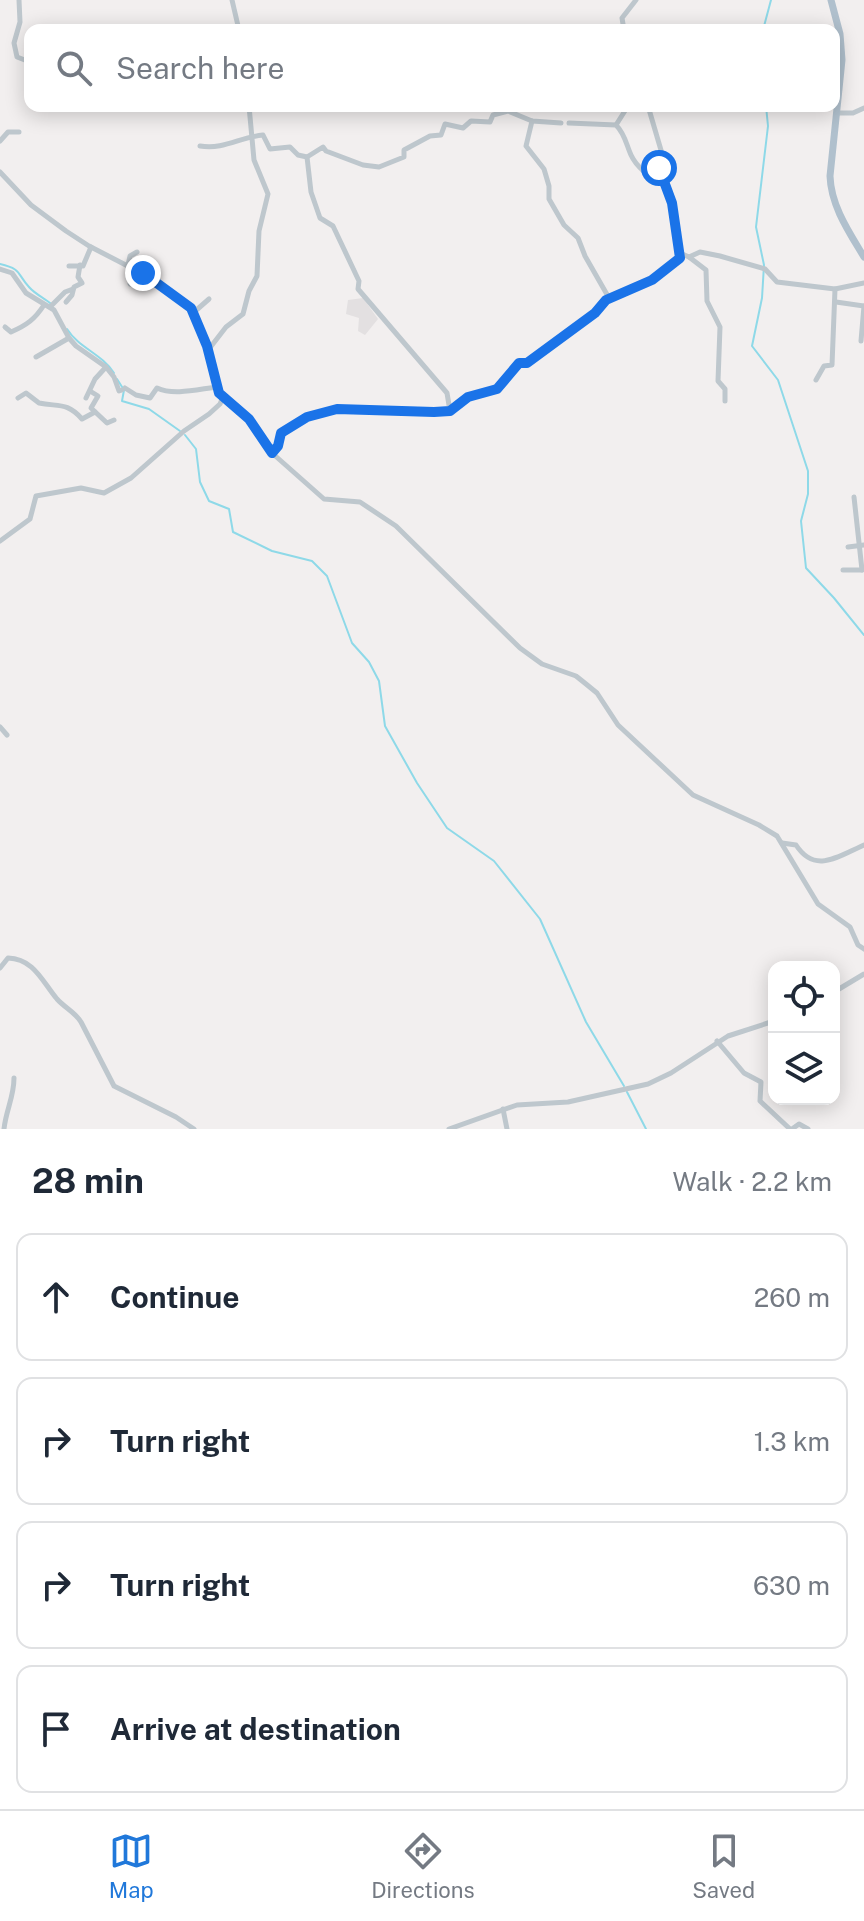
<!DOCTYPE html>
<html lang="en">
<head>
<meta charset="utf-8">
<style>
  body { margin:0; font-family:"Public Sans",sans-serif; background:#f6f6f7; color:#1f2937 }
  .controls { position:absolute; right:24px; bottom:24px; display:grid; overflow:hidden; border-radius:16px; box-shadow:0 4px 20px #0003 }
  .controls button { width:72px; height:72px; display:grid; place-items:center; padding:0; border:0; border-bottom:2px solid #e0e1e3; background:#fff; color:#1f2937; font:40px sans-serif }
  .stop { position:absolute; width:24px; height:24px; margin:-18px; border:6px solid #1a73e8; border-radius:50%; background:#fff }
  .stop.end { background:#1a73e8; border-color:#fff; box-shadow:0 2px 8px #0008 }
  .list { margin:0; padding:0; list-style:none }
  h2 { display:flex; justify-content:space-between; align-items:center; height:104px; margin:0; padding:0 32px; font-size:34px }
  h2 small { font-size:26px; font-weight:400; color:#747a83 }
  .list li { display:grid; grid-template-columns:52px 1fr auto; gap:24px; align-items:center; box-sizing:border-box; height:128px; margin:0 16px 16px; padding:0 16px; border:2px solid #e0e1e3; border-radius:16px }
  .list b { display:block; font-size:30px; white-space:nowrap }
  .list em { font-size:26px; font-style:normal; color:#747a83 }
  .icon { flex:none; width:44px; height:44px; fill:none; stroke:currentColor; stroke-width:2; stroke-linecap:round; stroke-linejoin:round }
  .map { position:relative; flex:none; width:864px; height:1129px; overflow:hidden }
  .search { position:absolute; background:#fff; box-shadow:0 4px 20px #0003; left:24px; right:24px; top:24px; height:88px; display:flex; align-items:center; gap:20px; box-sizing:border-box; padding:0 28px; border-radius:16px; color:#747a83; font-size:30px }
  .sheet { height:680px; background:#fff }
  nav { display:flex; justify-content:space-around; align-items:center; box-sizing:border-box; height:112px; border-top:2px solid #e0e1e3; background:#fff; font-size:22px; color:#747a83 }
  nav a { display:grid; justify-items:center; gap:4px }
  nav .on { color:#2078da }
  .map>svg:first-child { display:block }
  .education { fill:#e3e0e1 }
  .lines { fill:none; stroke-linecap:round; stroke-linejoin:round }
  .stream { stroke:#8ed9e8; stroke-width:2 }
  .minor { stroke:#bec7cd; stroke-width:5 }
  .major { stroke:#b0c0cd; stroke-width:7 }
  .route { stroke:#1a73e8; stroke-width:10 }
</style>
</head>
<body>
<div class="map">
<svg width="864" height="1129" viewBox="0 0 864 1129">
  <rect width="100%" height="100%" fill="#f2efef"/>
  <path class="education" d="M363,298l15,21 -13,16 -7,-4 1,-13 -13,-4 2,-14z"/>
  <g class="lines">
    <g class="stream">
      <path d="M763,30l8,-30"/>
      <path d="M766,106l2,20 -12,101 8,38 -2,33 -10,48 26,34 30,91v23l-7,27 5,47 28,30 30,37"/>
      <path d="M0,264c22,5 17,10 29,23 6,7 15,11 21,16"/>
      <path d="M67,329c12,19 35,25 47,44"/>
      <path d="M117,379l7,11 -2,11 27,8 31,22"/>
      <path d="M185,435l11,14 4,33 9,19 20,8 4,23 39,19 40,10 15,15 25,67 17,19 10,19 6,45 32,57 30,45 47,33 46,58 46,103 38,64"/>
      <path d="M627,1092l19,37"/>
    </g>
    <g class="minor">
      <path d="M19,0l1,22 -6,21 3,14 13,5"/>
      <path d="M232,0l7,30"/>
      <path d="M624,30l-2,-12 14,-18"/>
      <path d="M648,106l15,51 -4,15c17,19 18,56 21,81l9,4 11,-5 20,4 45,13 12,13 58,7 29,-6"/>
      <path d="M837,113h16l11,-5"/>
      <path d="M532,121l-6,25 18,23 5,17v13l15,26 14,13 7,18 24,42"/>
      <path d="M569,123l47,2c9,9 10,19 15,30 7,15 22,23 35,32"/>
      <path d="M616,125l12,-19"/>
      <path d="M0,141l8,-9h11"/>
      <path d="M200,146c24,4 40,-9 63,-11l7,14 20,-2 8,8 9,2 16,-10 3,4 37,14 16,2 25,-10v-7l26,-14 11,-1 4,-11 18,4 8,-7 19,1 3,-7 15,-4 24,10 29,2"/>
      <path d="M307,157l4,35 9,26 13,8 26,55 -1,8 89,104 3,18"/>
      <path d="M0,172l31,33 35,26 23,15 62,32 36,25 20,43 12,47 30,26 23,34 52,46 36,3 36,24 124,122 22,16 34,12 10,8 11,9 21,32 75,70 66,30 18,11 41,68 32,23 8,18 6,4"/>
      <path d="M689,257l17,13 1,31 13,26 -2,54 7,8v12"/>
      <path d="M128,265l2,-9 7,-4"/>
      <path d="M69,266h14l8,-19"/>
      <path d="M0,269l12,4 14,20 28,17 15,28 7,8 30,21 8,10 5,14 3,-1"/>
      <path d="M130,284l13,-11"/>
      <path d="M66,302l6,-7 2,-8 8,-4 -4,-6 2,-12"/>
      <path d="M836,302l28,4"/>
      <path d="M50,307l15,-15 8,-3"/>
      <path d="M193,313l16,-14"/>
      <path d="M5,327l6,5c16,-7 24,-13 33,-27"/>
      <path d="M861,341l3,-35"/>
      <path d="M209,349l17,-22 17,-13 6,-23 8,-15 2,-45 9,-37 -14,-34 -5,-54"/>
      <path d="M36,357l33,-19"/>
      <path d="M816,380l8,-14 8,-1 3,-76"/>
      <path d="M125,388l11,7 14,3 7,-10c17,8 42,1 60,-1"/>
      <path d="M90,391l8,5 -7,12 16,15 7,-3"/>
      <path d="M18,398l8,-5 13,10c20,4 28,-1 43,16l13,-7"/>
      <path d="M86,398l9,-19 11,-12"/>
      <path d="M272,453l6,-7 3,-13 26,-16 20,-6h123l18,-14 29,-8 22,-26h8l68,-50 11,-13 46,-20 27,-21 1,-6"/>
      <path d="M854,497l8,73"/>
      <path d="M0,541l30,-22 6,-23 45,-8 23,5 27,-15 53,-47 25,-17 11,-10 3,-7"/>
      <path d="M848,547l16,-2"/>
      <path d="M843,570h19"/>
      <path d="M0,727l7,8"/>
      <path d="M782,843l14,2c19,29 41,12 68,0"/>
      <path d="M0,968l8,-10c26,1 34,23 49,41 8,9 18,13 24,23l33,64 62,31 18,12"/>
      <path d="M834,992l30,-18"/>
      <path d="M717,1041l27,32 17,9 -1,19 30,28"/>
      <path d="M503,1109l4,20"/>
      <path d="M4,1129c2,-19 10,-32 10,-51"/>
      <path d="M449,1129l68,-24 51,-3 80,-18 23,-11 57,-37 46,-15"/>
      <path d="M792,1129l7,-5 9,5"/>
    </g>
    <path class="major" d="M831,0l9,34 2,26 -12,116c1,30 19,56 34,81"/>
  </g>
  <g class="lines">
    <path class="route" d="M143,273l48,35 16,38 12,47 30,26 23,34 6,-7 3,-13 26,-16 30,-8 97,3 16,-1 18,-14 29,-8 22,-26h8l68,-50 11,-13 46,-20 28,-22 -8,-55 -13,-35"/>
  </g>
</svg>
<div class="controls">
<button><svg class="icon" aria-label="locate" viewBox="0 0 24 24"><circle cx="12" cy="12" r="6"/><path d="M12 2v4M12 18v4M2 12h4M18 12h4"/></svg></button>
<button><svg class="icon" aria-label="layers" viewBox="0 0 24 24"><path d="M12 4l9 5-9 5-9-5zM3 14l9 5 9-5"/></svg></button>
</div>
<div class="stop" style="left:659px;top:168px"></div>
<div class="stop end" style="left:143px;top:273px"></div>
<div class="search"><svg class="icon" aria-label="search" viewBox="0 0 24 24"><circle cx="10" cy="10" r="6"/><path d="M15 15l6 6"/></svg>Search here</div>
</div>
<section class="sheet">
<h2>28 min<small>Walk · 2.2 km</small></h2>
<ul class="list">
<li><svg class="icon" aria-label="ahead" viewBox="0 0 24 24"><path d="M12 20V5M6 11l6-6 6 6"/></svg><div><b>Continue</b></div><em>260 m</em></li>
<li><svg class="icon" aria-label="right" viewBox="0 0 24 24"><path d="M7 20v-9h11M14 6l5 5-5 5"/></svg><div><b>Turn right</b></div><em>1.3 km</em></li>
<li><svg class="icon" aria-label="right" viewBox="0 0 24 24"><path d="M7 20v-9h11M14 6l5 5-5 5"/></svg><div><b>Turn right</b></div><em>630 m</em></li>
<li><svg class="icon" aria-label="arrive" viewBox="0 0 24 24"><path d="M6 21V4h12l-3 4 3 4H6"/></svg><div><b>Arrive at destination</b></div></li>
</ul>
</section>
<nav>
<a class="on"><svg class="icon" aria-label="map" viewBox="0 0 24 24"><path d="M3 6l6-2 6 2 6-2v14l-6 2-6-2-6 2zM9 4v14M15 6v14"/></svg>Map</a>
<a><svg class="icon" aria-label="directions" viewBox="0 0 24 24"><path d="M12 3l9 9-9 9-9-9zM9 14v-3h6M13 9l2 2-2 2"/></svg>Directions</a>
<a><svg class="icon" aria-label="saved" viewBox="0 0 24 24"><path d="M7 4h10v16l-5-4-5 4z"/></svg>Saved</a>
</nav>
</body>
</html>
